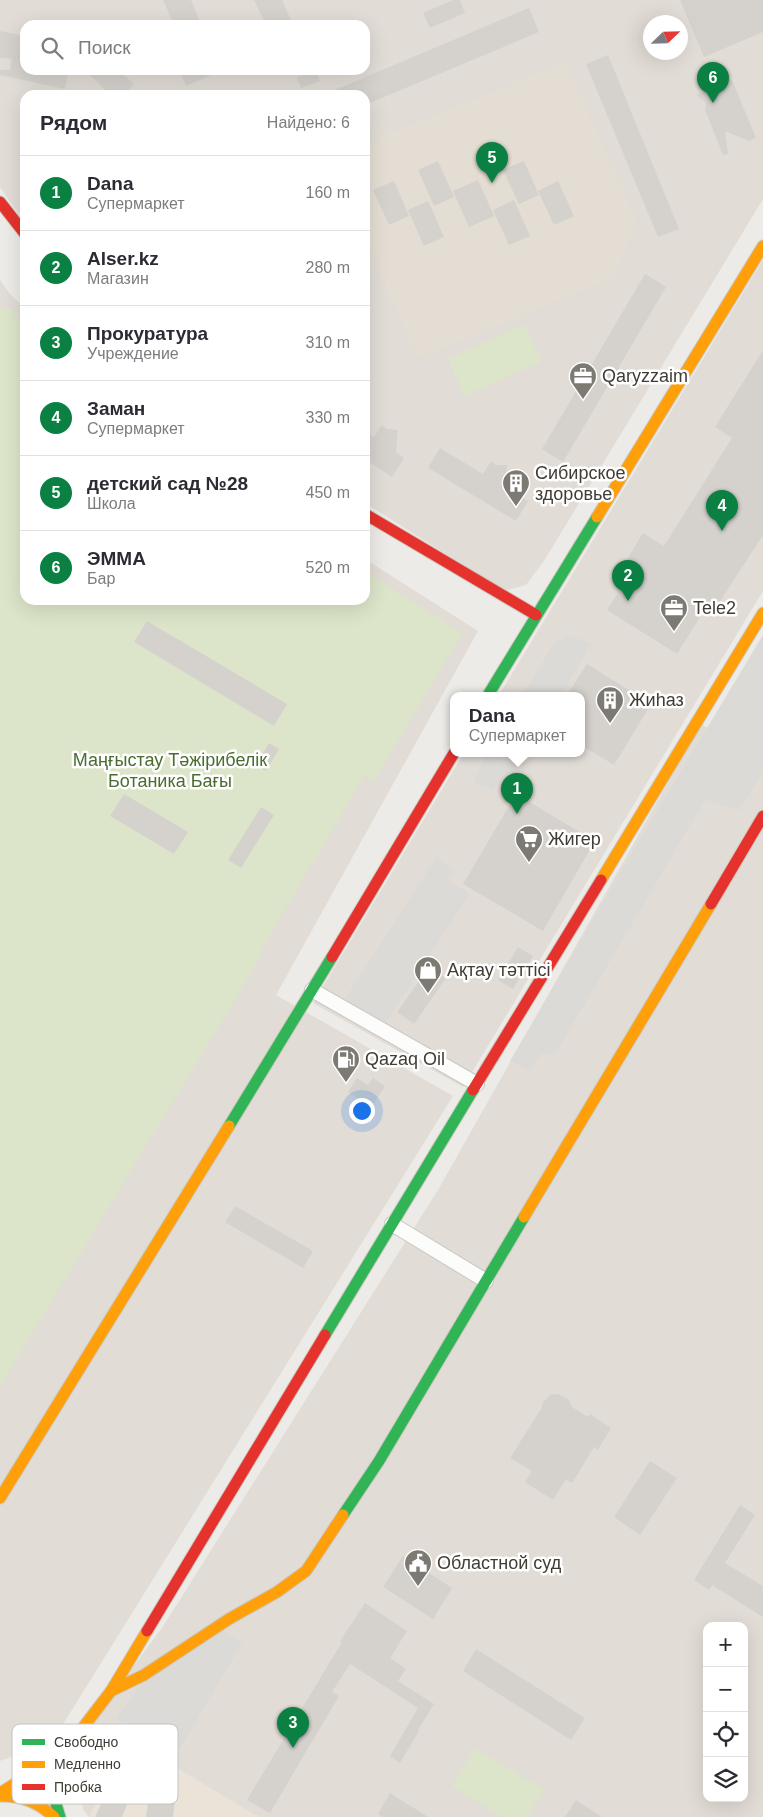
<!DOCTYPE html>
<html lang="ru">
<head>
<meta charset="utf-8">
<style>
  body { margin:0; font-family:Arial,sans-serif; background:#f7f7f7; color:#2b2b33 }
  .controls { position:absolute; right:15px; bottom:15px; display:grid; overflow:hidden; border-radius:10px; box-shadow:0 5px 20px #0002 }
  .controls button { width:45px; height:45px; display:grid; place-items:center; padding:0; border:0; border-bottom:1px solid #e1e1e2; background:#fff; color:#2b2b33; font:25px sans-serif }
  .compass { position:absolute; left:643px; top:15px; width:45px; height:45px; border-radius:50%; background:#fff; box-shadow:0 5px 20px #0002; rotate:67deg }
  .you { position:absolute; left:361px; top:1110px; width:18px; height:18px; margin:-12px; border:4px solid #fff; border-radius:50%; background:#1a73e8; box-shadow:0 0 0 8px #1a73e833 }
  .badge { display:grid; place-items:center; width:32px; height:32px; border-radius:50%; background:#0b8043; color:#fff; font-size:16px; font-weight:700 }
  .pin { position:absolute; translate:-50% -41px; filter:drop-shadow(0 1px 2px #0008) }
  .pin::after { content:''; position:absolute; top:26px; width:18px; height:15px; background:inherit; clip-path:polygon(0 0,100% 0,50% 100%) }
  .popup { position:absolute; left:450px; top:692px; width:135px; height:65px; box-sizing:border-box; display:grid; place-content:center; border-radius:10px; background:#fff; filter:drop-shadow(0 1px 4px #0005); font-size:16px; white-space:nowrap; color:#7c7c81 }
  .popup b { font-size:19px; color:#2b2b33 }
  .popup::after { content:''; position:absolute; left:50%; top:100%; margin-left:-10px; border:10px solid transparent; border-top-color:#fff }
  .list { margin:0; padding:0; list-style:none }
  h2 { display:flex; justify-content:space-between; align-items:center; height:65px; margin:0; padding:0 20px; font-size:21px }
  h2 small { font-size:16px; font-weight:400; color:#7c7c81 }
  .list li { display:grid; grid-template-columns:32px 1fr auto; gap:15px; align-items:center; box-sizing:border-box; height:75px; padding:0 20px; border-top:1px solid #e1e1e2 }
  .list b { display:block; font-size:19px; white-space:nowrap }
  .list p { margin:0; font-size:16px; white-space:nowrap; color:#7c7c81 }
  .list em { font-size:16px; font-style:normal; color:#7c7c81 }
  .icon { flex:none; width:28px; height:28px; fill:none; stroke:currentColor; stroke-width:2; stroke-linecap:round; stroke-linejoin:round }
  .map { position:relative; flex:none; width:763px; height:1817px; overflow:hidden }
  .search { position:absolute; background:#fff; box-shadow:0 5px 20px #0002; left:20px; top:20px; width:350px; height:55px; display:flex; align-items:center; gap:12px; box-sizing:border-box; padding:0 18px; border-radius:15px; color:#7c7c81; font-size:19px }
  .panel { position:absolute; background:#fff; box-shadow:0 5px 20px #0002; left:20px; top:90px; width:350px; height:515px; border-radius:15px }
  .map>svg:first-child { display:block }
  .residential { fill:#e1dcd5; fill-rule:evenodd }
  .commercial { fill:#ece3d8 }
  .education { fill:#e3ddd3 }
  .green { fill:#dce5c9 }
  .parking { fill:#dcdad7 }
  .building { fill:#d5d2ce }
  .lines { fill:none; stroke-linecap:round; stroke-linejoin:round }
  .street-casing { stroke:#c9c7c3; stroke-width:16 }
  .fast-casing { stroke:#cbc7bf; stroke-width:13 }
  .slow-casing { stroke:#cbc7bf; stroke-width:13 }
  .jam-casing { stroke:#cbc7bf; stroke-width:13 }
  .street { stroke:#fcfcfb; stroke-width:14 }
  .fast { stroke:#30b455; stroke-width:11 }
  .slow { stroke:#ff9f0a; stroke-width:11 }
  .jam { stroke:#e5322d; stroke-width:11 }
  .labels { text-anchor:middle; stroke-width:5; stroke-linejoin:round; paint-order:stroke }
  .poi-label { font-size:18px; fill:#413c35; stroke:#fff; text-anchor:start }
  .park-label { font-size:18px; fill:#4a6c2f; stroke:#fff }
  .key { fill:#fff; stroke:#c6c4c2; stroke-width:1 }
  .key-label { font-size:14px; fill:#413c35 }
</style>
</head>
<body>
<div class="map">
<svg width="763" height="1817" viewBox="0 0 763 1817">
  <rect width="100%" height="100%" fill="#edebe7"/>
  <g class="residential">
    <path d="M0,0h763v199l-219,362 -18,24 -19,5 -15,-7 -127,-80v-408h-340v128l-25,-36zM650,22h30v30h-30zM25,25h340v45h-340z"/>
    <path d="M763,260v331l-300,496 -150,-84 151,-250h117v-58h-82z"/>
    <path d="M0,280l10,14 15,14v292h340v-41l113,72 -202,364 177,101 -401,646 -52,19z"/>
    <path d="M701,724l62,33v1060h-674l-6,-7 -3,-28 8,-56 74,-98 276,-438zM707,1626h37v172h-37z"/>
  </g>
  <path class="commercial" d="M128,1735l21,10 13,14 97,58h-170z"/>
  <path class="education" d="M565,62l72,160 -25,57 -194,79 -53,-123v-91z"/>
  <g class="green">
    <path d="M0,308h10l15,18v274h340v-29l97,62 -88,148 -9,-6 -100,168 -8,20 -257,423z"/>
    <path d="M524,324l17,38 -77,34 -16,-37z"/>
    <path d="M475,1748l69,42 -17,27h-25l-50,-31z"/>
  </g>
  <g class="parking">
    <path d="M569,635l22,9 -30,51h-38l31,-52z"/>
    <path d="M763,635v137l-24,38 -34,-10 -150,254h-14l-12,17 -19,-10 126,-215z"/>
    <path d="M488,753h40l-17,28 -10,-4 -8,13 -19,-8 2,-8z"/>
    <path d="M436,858l19,12 -7,10 21,14 -87,134 -39,-26z"/>
    <path d="M215,1626l27,17 -67,114 -59,-39 27,-35z"/>
  </g>
  <g class="building">
    <path d="M163,0h28l10,25h-27z"/>
    <path d="M254,0h28l11,25h-27z"/>
    <path d="M453,0h7l5,13 -35,15 -7,-15z"/>
    <path d="M680,0h83v32l-59,25z"/>
    <path d="M529,8l10,24 -174,73v-10h-42z"/>
    <path d="M0,31l25,5v34h44l-4,19 -65,-14v-5h10l2,-11 -12,-1z"/>
    <path d="M608,55l71,174 -21,8 -72,-173z"/>
    <path d="M84,70h34l16,14 -10,11h-13z"/>
    <path d="M179,70h44l-37,16z"/>
    <path d="M316,70l4,11 -19,7 -4,-11z"/>
    <path d="M732,80l24,58 -7,3 -24,-10 3,23 -5,1 -18,-45 1,-7 -10,-8z"/>
    <path d="M438,161l16,36 -20,9 -16,-36z"/>
    <path d="M524,161l15,34 -20,9 -16,-34z"/>
    <path d="M478,180l16,36 -25,11 -16,-36z"/>
    <path d="M394,181l15,35 -20,9 -16,-35z"/>
    <path d="M558,181l16,35 -20,9 -16,-34z"/>
    <path d="M514,200l16,36 -21,9 -16,-35z"/>
    <path d="M428,201l16,36 -20,9 -16,-36z"/>
    <path d="M645,274l21,13 -103,175 -21,-13z"/>
    <path d="M763,350v185l-48,74 -7,-5 -31,50 -70,-44 26,-41 -9,-5 19,-31 21,13 68,-108 -17,-11z"/>
    <path d="M382,425l5,4 11,1 -2,22 8,6 -12,19 -27,-18v-27l9,5z"/>
    <path d="M440,448l43,26 8,-13 5,4h11l-1,23 22,13 -12,20 -88,-53z"/>
    <path d="M147,621l140,83 -13,22 -140,-84z"/>
    <path d="M587,664l64,40 -37,61 -33,-20v-50h-14z"/>
    <path d="M269,743l10,6 -13,22 -10,-6z"/>
    <path d="M124,794l64,38 -14,22 -64,-38z"/>
    <path d="M516,794l79,47 -52,90 -80,-47z"/>
    <path d="M261,807l13,8 -33,53 -13,-8z"/>
    <path d="M518,947l15,9 -20,33 -15,-9z"/>
    <path d="M429,967l17,11 -32,46 -17,-12z"/>
    <path d="M357,1078l11,7 5,-7 12,8 -19,29 -12,-8 5,-8 -11,-7z"/>
    <path d="M235,1206l78,45 -10,17 -78,-46z"/>
    <path d="M558,1394l10,5 4,8 16,10 2,-3 21,14 -13,22 -4,-3 -22,36 -6,-4 -13,21 -28,-18 7,-11 -22,-13 31,-49 2,-7 7,-7z"/>
    <path d="M650,1461l27,17 -37,57 -26,-18z"/>
    <path d="M740,1505l15,10 -30,48 38,23v31l-51,-32 -3,5 -15,-10z"/>
    <path d="M403,1556l49,32 -19,31 -50,-32z"/>
    <path d="M365,1603l42,28 -17,27 16,11 -8,12 36,23 -16,26 1,1 -19,32 -10,-7 28,-48 -68,-44 -18,28 7,4 -69,117 -23,-13 95,-158 -2,-1z"/>
    <path d="M476,1649l109,69 -14,22 -108,-69z"/>
    <path d="M129,1742l23,11 -21,48 -2,-1 -7,17h-27z"/>
    <path d="M150,1790l26,4 -3,23h-27z"/>
    <path d="M390,1793l38,24h-45l-5,-3z"/>
    <path d="M576,1800l26,17h-37z"/>
  </g>
  <g class="lines">
    <g class="street-casing">
      <g id="street">
        <path d="M312,990l165,94"/>
        <path d="M392,1224l94,57"/>
      </g>
    </g>
    <g class="fast-casing">
      <g id="fast">
        <path d="M488,695l109,-178"/>
        <path d="M229,1126l103,-169"/>
        <path d="M325,1335l148,-245"/>
        <path d="M343,1515l36,-54 145,-244"/>
        <path d="M60,1817l-6,-20 8,-42"/>
      </g>
    </g>
    <g class="slow-casing">
      <g id="slow">
        <path d="M597,517l166,-271"/>
        <path d="M601,880l162,-267"/>
        <path d="M524,1217l187,-313"/>
        <path d="M0,1498l229,-372"/>
        <path d="M111,1691l33,-16 85,-56 48,-27 29,-21 37,-56"/>
        <path d="M0,1793l62,-38 49,-64 36,-60"/>
        <path d="M0,1796c22,0 38,6 54,21"/>
      </g>
    </g>
    <g class="jam-casing">
      <g id="jam">
        <path d="M0,202l25,32"/>
        <path d="M365,514l171,101"/>
        <path d="M711,904l52,-88"/>
        <path d="M332,957l122,-204"/>
        <path d="M473,1090l128,-210"/>
        <path d="M147,1631l178,-296"/>
      </g>
    </g>
    <use href="#street" class="street"/>
    <use href="#fast" class="fast"/>
    <use href="#slow" class="slow"/>
    <use href="#jam" class="jam"/>
  </g>
  <defs>
    <g id="office-pin" transform="scale(1.4375)"><path d="M0 17L-7.5 6A9.5 9.5 0 1 1 7.5 6Z" fill="#7d7973" stroke="#fff"/><path d="M-6-3h4V-5.5h4V-3h4V5H-6ZM-1-4.5V-3h2v-1.5ZM-6 0V1H6V0Z" fill="#fff"/></g>
    <g id="building-pin" transform="scale(1.4375)"><path d="M0 17L-7.5 6A9.5 9.5 0 1 1 7.5 6Z" fill="#7d7973" stroke="#fff"/><path d="M-4-6H4V6H1V3H-1V6H-4ZM-2.5-4.3h1.7v1.8h-1.7ZM.8-4.3h1.7v1.8H.8ZM-2.5-1h1.7V.8h-1.7ZM.8-1h1.7V.8H.8Z" fill="#fff"/></g>
    <g id="supermarket-pin" transform="scale(1.4375)"><path d="M0 17L-7.5 6A9.5 9.5 0 1 1 7.5 6Z" fill="#7d7973" stroke="#fff"/><path d="M-6-5.5h2.5l.6 2H6L4.5 2H-2.5L-4.4-4H-6ZM-1.5 3.2a1.3 1.3 0 1 0 .1 0ZM3 3.2a1.3 1.3 0 1 0 .1 0Z" fill="#fff"/></g>
    <g id="shop-pin" transform="scale(1.4375)"><path d="M0 17L-7.5 6A9.5 9.5 0 1 1 7.5 6Z" fill="#7d7973" stroke="#fff"/><path d="M-5-2.5h2.3a2.7 3.5 0 0 1 5.4 0H5L5.5 6h-11ZM-1.5-2.5h3a1.5 2.3 0 0 0-3 0Z" fill="#fff"/></g>
    <g id="fuel-pin" transform="scale(1.4375)"><path d="M0 17L-7.5 6A9.5 9.5 0 1 1 7.5 6Z" fill="#7d7973" stroke="#fff"/><path d="M-5.5-6h7V0h2V4h1.3V-2.5L3-4.5l.8-.8L6-3V5H2.5V1h-1V6h-7ZM-4.2-4.7v3.2H.2V-4.7Z" fill="#fff"/></g>
    <g id="civic-pin" transform="scale(1.4375)"><path d="M0 17L-7.5 6A9.5 9.5 0 1 1 7.5 6Z" fill="#7d7973" stroke="#fff"/><path d="M-.6-6.5H3V-4.5H.6V-3L4-1V1h2V6H-6V1h2V-1L-.6-3ZM-1.2 2.5V6h2.4V2.5Z" fill="#fff"/></g>
  </defs>
  <g fill-rule="evenodd">
    <use href="#office-pin" x="583" y="376"/>
    <use href="#building-pin" x="516" y="483"/>
    <use href="#office-pin" x="674" y="608"/>
    <use href="#building-pin" x="610" y="700"/>
    <use href="#supermarket-pin" x="529" y="839"/>
    <use href="#shop-pin" x="428" y="970"/>
    <use href="#fuel-pin" x="346" y="1059"/>
    <use href="#civic-pin" x="418" y="1563"/>
  </g>
  <g class="labels">
    <g class="poi-label">
      <text x="602" y="382">Qaryzzaim</text>
      <text x="535" y="479">Сибирское<tspan x="535" dy="21">здоровье</tspan></text>
      <text x="693" y="614">Tele2</text>
      <text x="629" y="706">Жиhаз</text>
      <text x="548" y="845">Жигер</text>
      <text x="447" y="976">Ақтау тәттісі</text>
      <text x="365" y="1065">Qazaq Oil</text>
      <text x="437" y="1569">Областной суд</text>
    </g>
    <g class="park-label">
      <text x="170" y="766">Маңғыстау Тәжірибелік<tspan x="170" dy="21">Ботаника Бағы</tspan></text>
    </g>
  </g>
  <rect x="12" y="1724" width="166" height="80" rx="8" class="key"/>
  <rect x="22" y="1739" width="23" height="6" fill="#30b455"/>
  <rect x="22" y="1761" width="23" height="7" fill="#ff9f0a"/>
  <rect x="22" y="1784" width="23" height="6" fill="#e5322d"/>
  <g class="key-label">
    <text x="54" y="1747">Свободно</text>
    <text x="54" y="1769">Медленно</text>
    <text x="54" y="1792">Пробка</text>
  </g>
</svg>
<div class="controls">
<button>+</button>
<button>−</button>
<button><svg class="icon" aria-label="locate" viewBox="0 0 24 24"><circle cx="12" cy="12" r="6"/><path d="M12 2v4M12 18v4M2 12h4M18 12h4"/></svg></button>
<button><svg class="icon" aria-label="layers" viewBox="0 0 24 24"><path d="M12 4l9 5-9 5-9-5zM3 14l9 5 9-5"/></svg></button>
</div>
<svg class="compass" viewBox="-18 -18 36 36"><path d="M0-13l5 13h-10z" fill="#e53935"/><path d="M0 13l5-13h-10z" fill="#7c7c81"/></svg>
<div class="you"></div>
<div class="pin badge" style="left:517px;top:814px">1</div>
<div class="popup"><b>Dana</b>Супермаркет</div>
<div class="pin badge" style="left:628px;top:601px">2</div>
<div class="pin badge" style="left:293px;top:1748px">3</div>
<div class="pin badge" style="left:722px;top:531px">4</div>
<div class="pin badge" style="left:492px;top:183px">5</div>
<div class="pin badge" style="left:713px;top:103px">6</div>
<div class="search"><svg class="icon" aria-label="search" viewBox="0 0 24 24"><circle cx="10" cy="10" r="6"/><path d="M15 15l6 6"/></svg>Поиск</div>
<section class="panel">
<h2>Рядом<small>Найдено: 6</small></h2>
<ul class="list">
<li><span class="badge">1</span><div><b>Dana</b><p>Супермаркет</p></div><em>160 m</em></li>
<li><span class="badge">2</span><div><b>Alser.kz</b><p>Магазин</p></div><em>280 m</em></li>
<li><span class="badge">3</span><div><b>Прокуратура</b><p>Учреждение</p></div><em>310 m</em></li>
<li><span class="badge">4</span><div><b>Заман</b><p>Супермаркет</p></div><em>330 m</em></li>
<li><span class="badge">5</span><div><b>детский сад №28</b><p>Школа</p></div><em>450 m</em></li>
<li><span class="badge">6</span><div><b>ЭММА</b><p>Бар</p></div><em>520 m</em></li>
</ul>
</section>
</div>
</body>
</html>
